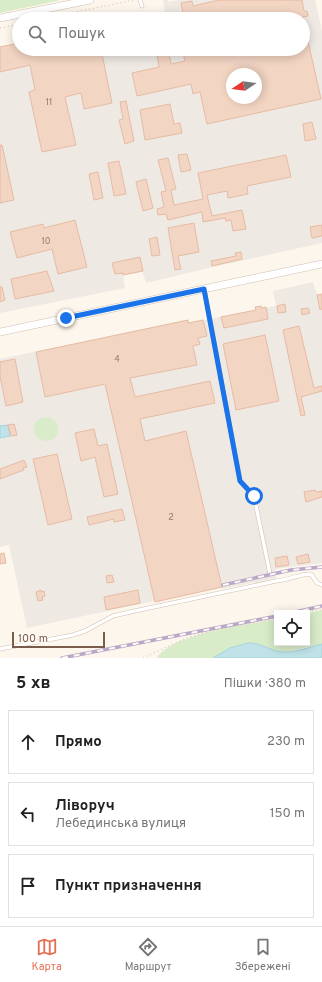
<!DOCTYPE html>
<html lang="uk">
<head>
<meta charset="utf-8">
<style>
  body { margin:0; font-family:Overpass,sans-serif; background:#f6f6f6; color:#222 }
  .controls { position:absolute; right:12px; bottom:12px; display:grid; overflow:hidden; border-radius:0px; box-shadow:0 2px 10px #0003 }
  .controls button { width:36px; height:36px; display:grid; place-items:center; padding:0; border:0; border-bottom:1px solid #e0e0e0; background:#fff; color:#222; font:20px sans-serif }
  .compass { position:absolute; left:226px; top:68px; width:36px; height:36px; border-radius:50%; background:#fff; box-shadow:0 2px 10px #0003; rotate:257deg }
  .scale { position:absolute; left:12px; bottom:10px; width:93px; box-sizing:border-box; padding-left:4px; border:2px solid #7a5c4d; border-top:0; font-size:11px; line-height:14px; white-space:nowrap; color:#7a5c4d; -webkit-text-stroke:3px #fffaf3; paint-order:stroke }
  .stop { position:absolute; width:12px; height:12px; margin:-9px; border:3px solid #1a73e8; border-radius:50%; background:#fff }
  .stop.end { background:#1a73e8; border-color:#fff; box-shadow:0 1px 4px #0008 }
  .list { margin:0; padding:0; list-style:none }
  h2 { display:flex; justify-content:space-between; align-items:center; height:52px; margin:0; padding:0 16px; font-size:17px }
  h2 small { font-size:13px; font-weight:400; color:#767676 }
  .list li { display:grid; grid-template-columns:26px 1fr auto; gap:12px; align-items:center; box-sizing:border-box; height:64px; margin:0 8px 8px; padding:0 8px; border:1px solid #e0e0e0; border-radius:0px }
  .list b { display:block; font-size:15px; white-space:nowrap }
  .list p { margin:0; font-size:13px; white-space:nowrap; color:#767676 }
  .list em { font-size:13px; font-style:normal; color:#767676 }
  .icon { flex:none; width:22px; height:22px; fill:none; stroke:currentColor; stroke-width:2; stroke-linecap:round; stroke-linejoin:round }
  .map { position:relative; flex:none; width:322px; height:658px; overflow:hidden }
  .search { position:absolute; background:#fff; box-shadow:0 2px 10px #0003; left:12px; right:12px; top:12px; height:44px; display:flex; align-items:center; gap:10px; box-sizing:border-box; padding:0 14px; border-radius:22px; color:#767676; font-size:15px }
  .sheet { height:268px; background:#fff }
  nav { display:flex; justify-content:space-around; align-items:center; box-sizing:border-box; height:56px; border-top:1px solid #e0e0e0; background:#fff; font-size:11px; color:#767676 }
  nav a { display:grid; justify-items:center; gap:2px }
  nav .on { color:#e76f51 }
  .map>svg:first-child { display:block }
  .industrial { fill:#efe9e4; fill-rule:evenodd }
  .green { fill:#d8ecc9 }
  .water { fill:#bfe3e8; stroke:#a5d3da }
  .building { fill:#f3d5c3; stroke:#e6bba3; fill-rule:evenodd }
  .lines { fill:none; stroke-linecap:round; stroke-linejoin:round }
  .lane-casing { stroke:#d1beb0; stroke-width:4.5 }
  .street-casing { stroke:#d1beb0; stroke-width:8 }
  .path { stroke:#d9b8a5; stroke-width:1; stroke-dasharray:1 3; stroke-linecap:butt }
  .lane { stroke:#fff; stroke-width:3.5 }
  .street { stroke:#fff; stroke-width:7 }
  .rail-casing { stroke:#b9a8c9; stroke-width:3.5 }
  .rail { stroke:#fffaf3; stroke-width:2; stroke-dasharray:6; stroke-linecap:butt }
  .route { stroke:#1a73e8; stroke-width:5 }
  .labels { text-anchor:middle; stroke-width:3.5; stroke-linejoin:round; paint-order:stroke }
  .number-label { font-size:9px; fill:#987a6a }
</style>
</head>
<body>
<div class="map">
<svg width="322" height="658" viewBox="0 0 322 658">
  <rect width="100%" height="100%" fill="#fdf6ec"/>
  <g class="industrial">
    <path d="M163,0h5l1,2 9,-2h137l7,31v212l-113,25 -63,15 -4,-12 -19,4 2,13 -125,25v-266l19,-4v6l2,2 9,-2h273v-30h-137zM232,74h24v24h-24z"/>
    <path d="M313,282l4,13 5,-1v269l-47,6 1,9 -54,11 -1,-2 -194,41 -18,-83 -9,2v-188l188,-39 1,3 66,-13v-3l6,-1v2h5l10,-2 -3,-15z"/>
  </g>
  <g class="green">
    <path d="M0,0h61l-61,13z"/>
    <circle cx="46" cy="429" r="12"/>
    <path d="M322,610v34l-38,8 -14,-3 -14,-6h-8l-18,5 -17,10h-56c13,-24 93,-34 120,-39v24h30v-30z"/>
  </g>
  <g class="water">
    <path d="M8,425l2,11 -10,2v-12z"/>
    <path d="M248,643c13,-1 23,9 36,9 12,0 26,-5 38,-8v14h-109l17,-10z"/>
  </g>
  <g class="building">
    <path d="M219,0h83l2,11h3l1,5 -5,1v2h-119l-3,-16 11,-2 1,5z"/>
    <path d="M303,28h2l16,71 -114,25 -7,-32 -7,2 -2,-10 -54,12 -5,-23 27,-6 -3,-18h12l3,15 14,-3 -3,-11 3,-1h118zM232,74h24v24h-24z"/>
    <path d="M19,43v6l2,2 9,-2h71l11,54 -28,6 -3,-16 -16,4 11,48 -34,7 -13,-60 6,-2 -5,-25 -30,7v-25z"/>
    <path d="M126,101l8,40 -9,3 -6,-24 4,-1 -3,-17z"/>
    <path d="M170,104l4,20 6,-1 2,10 -37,7 -5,-30z"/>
    <path d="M312,122l4,17 -11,2 -2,-17z"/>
    <path d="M0,145h2l12,55 -14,3z"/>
    <path d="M187,154l4,16 -10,2 -3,-17z"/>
    <path d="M286,155l5,22 -44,9 1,8 -20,4 -1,-7 -20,4 5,21 30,-6 4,19 -13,2 -2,-11 -5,1 -1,-3 -22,4 -1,-10 -34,8 -2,-6 -8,1 -1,-6 7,-2 -3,-15 5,-1 -8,-31 10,-2 8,31 -5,1 3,15 29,-6 -5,-26z"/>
    <path d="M119,161l7,33 -12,2 -6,-33z"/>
    <path d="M98,172l5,26 -9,2 -5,-26z"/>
    <path d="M146,179l7,29 -10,3 -7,-29z"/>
    <path d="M75,220l12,47 -29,7 -6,-25 -35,9 -7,-26 33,-8 1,4z"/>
    <path d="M194,223l5,29 -21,4 3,13 -6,1 -7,-42z"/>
    <path d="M322,225v11l-10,2 -2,-11z"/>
    <path d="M157,237l3,18 -8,1 -3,-17z"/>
    <path d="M241,252l1,7 -30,7 -1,-5 25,-5 -1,-3z"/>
    <path d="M140,257l3,14 -20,4v-2l-8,1 -3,-11z"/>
    <path d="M47,271l7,20 -39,8 -4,-20z"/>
    <path d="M0,287h2l3,13 -5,2z"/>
    <path d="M322,294v15l-2,1 -3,-15z"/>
    <path d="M285,304l1,8 -8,1 -1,-7z"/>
    <path d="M261,306v2l5,-1 2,12 -44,9 -3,-11 35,-7 -1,-3z"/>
    <path d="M308,308l2,5 -8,2 -1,-6z"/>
    <path d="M188,320v3l15,-3 4,16 -9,2 2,6 -7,2 4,19 -67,13 5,19 75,-16 5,22 -75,16 5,22 41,-10 36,156 -67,15 -50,-218 -60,13 -9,-45z"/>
    <path d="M299,326l15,62 8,-2v5l-21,6 4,18 -4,1 -18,-86z"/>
    <path d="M265,335l14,66 -43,9 -13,-66z"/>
    <path d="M15,359l8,43 -17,4 -6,-30v-14z"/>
    <path d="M14,424l3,11 -6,1 -3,-11z"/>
    <path d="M94,429l4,17 9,-2 11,50 -14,3 -9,-40 -14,4 -6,-28z"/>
    <path d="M57,454l15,65 -24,6 -15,-66z"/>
    <path d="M24,460l3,7 -4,1 1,2 -24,9v-10z"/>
    <path d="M315,490l1,2 6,-1v6l-16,5 -2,-10z"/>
    <path d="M122,509l3,11 -11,2v-3l-25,6 -2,-8z"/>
    <path d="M4,553l2,10 -6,1v-10z"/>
    <path d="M308,554l2,8 -12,2 -2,-7z"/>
    <path d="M287,556l2,9 -13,2 -1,-9z"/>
    <path d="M112,575l2,7 -7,1 -1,-7z"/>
    <path d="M41,590v2l3,-1 1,5 -3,1 1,3 -5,1 -2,-9z"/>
    <path d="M138,590l2,13 -34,7 -2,-13z"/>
  </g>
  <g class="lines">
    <g class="lane-casing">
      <g id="lane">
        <path d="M140,0l2,6"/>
        <path d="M204,289l36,192 14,15 16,78"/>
        <path d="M0,649l73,-14 12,-4 28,-15 17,-4 146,-31c13,-1 24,-7 35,-7l6,9 5,2"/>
      </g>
    </g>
    <g class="street-casing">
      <g id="street">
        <path d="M0,18l90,-18"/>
        <path d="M0,332l322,-68"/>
      </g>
    </g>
    <g class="path">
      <path d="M42,19l92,-19"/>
      <path d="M0,28l19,-4"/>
      <path d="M300,613l22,-4"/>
      <path d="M143,658l43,-20 33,-9 58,-11"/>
    </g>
    <use href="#lane" class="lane"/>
    <use href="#street" class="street"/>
    <g class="rail-casing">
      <g id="rail">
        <path d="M223,585l68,-15 31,-3"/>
        <path d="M291,613l31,-7"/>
        <path d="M62,658l215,-42"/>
      </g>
    </g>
    <use href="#rail" class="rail"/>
  </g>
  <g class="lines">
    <path class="route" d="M66,318l138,-29 36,192 14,15"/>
  </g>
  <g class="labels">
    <g class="number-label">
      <text x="49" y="105">11</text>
      <text x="46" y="244">10</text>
      <text x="117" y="362">4</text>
      <text x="171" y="520">2</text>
    </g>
  </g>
</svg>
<div class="controls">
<button><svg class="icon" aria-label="locate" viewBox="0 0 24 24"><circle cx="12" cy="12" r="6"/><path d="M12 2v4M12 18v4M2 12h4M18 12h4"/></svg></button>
</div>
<svg class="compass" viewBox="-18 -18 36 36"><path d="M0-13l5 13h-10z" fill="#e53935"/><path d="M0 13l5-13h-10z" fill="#767676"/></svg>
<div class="scale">100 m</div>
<div class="stop" style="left:254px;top:496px"></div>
<div class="stop end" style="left:66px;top:318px"></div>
<div class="search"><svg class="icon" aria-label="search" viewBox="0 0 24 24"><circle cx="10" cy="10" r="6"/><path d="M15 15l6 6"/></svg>Пошук</div>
</div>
<section class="sheet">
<h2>5 хв<small>Пішки · 380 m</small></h2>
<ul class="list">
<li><svg class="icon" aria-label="ahead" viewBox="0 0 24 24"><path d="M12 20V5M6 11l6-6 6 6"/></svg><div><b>Прямо</b></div><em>230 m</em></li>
<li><svg class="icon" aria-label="left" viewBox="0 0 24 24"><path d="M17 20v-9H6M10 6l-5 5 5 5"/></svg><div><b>Ліворуч</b><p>Лебединська вулиця</p></div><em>150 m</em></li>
<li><svg class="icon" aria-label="arrive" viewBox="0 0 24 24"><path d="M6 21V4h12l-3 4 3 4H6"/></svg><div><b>Пункт призначення</b></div></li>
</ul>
</section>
<nav>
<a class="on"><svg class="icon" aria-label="map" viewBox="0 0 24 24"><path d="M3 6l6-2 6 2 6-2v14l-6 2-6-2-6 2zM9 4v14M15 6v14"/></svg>Карта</a>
<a><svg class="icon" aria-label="directions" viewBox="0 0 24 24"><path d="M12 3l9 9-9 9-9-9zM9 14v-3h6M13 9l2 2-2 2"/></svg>Маршрут</a>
<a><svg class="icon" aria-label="saved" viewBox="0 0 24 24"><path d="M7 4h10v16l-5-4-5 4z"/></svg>Збережені</a>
</nav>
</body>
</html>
